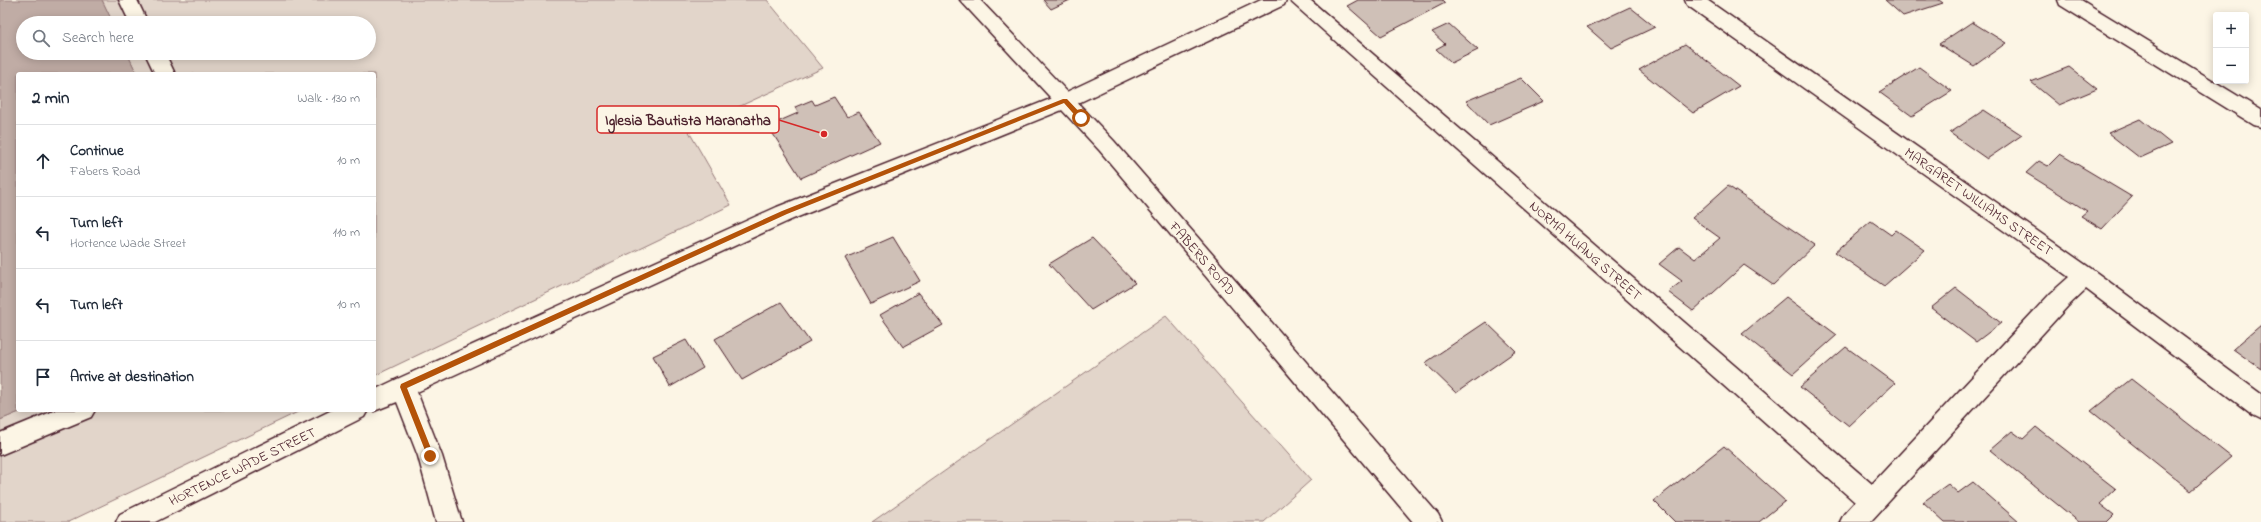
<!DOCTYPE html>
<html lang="en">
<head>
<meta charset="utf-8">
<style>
  body { margin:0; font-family:"Indie Flower",sans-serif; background:#f2f2f3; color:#1f2937 }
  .controls { position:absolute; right:12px; top:12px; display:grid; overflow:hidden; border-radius:4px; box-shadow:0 2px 10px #0003 }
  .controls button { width:36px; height:36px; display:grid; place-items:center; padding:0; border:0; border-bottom:1px solid #e0e1e3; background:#fff; color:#1f2937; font:20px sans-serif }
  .stop { position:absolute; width:12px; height:12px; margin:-9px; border:3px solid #b45309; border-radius:50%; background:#fff }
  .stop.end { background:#b45309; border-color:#fff; box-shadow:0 1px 4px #0008 }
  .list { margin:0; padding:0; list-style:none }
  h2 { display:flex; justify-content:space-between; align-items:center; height:52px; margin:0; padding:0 16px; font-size:17px }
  h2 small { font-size:13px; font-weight:400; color:#747a83 }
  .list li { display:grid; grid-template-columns:26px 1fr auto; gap:12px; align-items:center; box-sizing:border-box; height:72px; padding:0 16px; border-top:1px solid #e0e1e3 }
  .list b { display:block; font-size:15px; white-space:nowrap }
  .list p { margin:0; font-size:13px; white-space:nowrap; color:#747a83 }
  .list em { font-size:13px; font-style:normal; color:#747a83 }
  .icon { flex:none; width:22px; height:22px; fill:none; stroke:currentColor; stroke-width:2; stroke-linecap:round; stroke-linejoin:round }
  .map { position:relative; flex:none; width:2261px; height:522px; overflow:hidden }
  .search { position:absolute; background:#fff; box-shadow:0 2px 10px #0003; left:16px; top:16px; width:360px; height:44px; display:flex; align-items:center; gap:10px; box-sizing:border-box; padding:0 14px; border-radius:22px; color:#747a83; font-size:15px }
  .panel { position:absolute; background:#fff; box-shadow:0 2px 10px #0003; left:16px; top:72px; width:360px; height:340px; border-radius:4px }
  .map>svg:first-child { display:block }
  .green { fill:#e2d5ca; stroke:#967a7a }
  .water { fill:#c0aca5; stroke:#917474 }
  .building { fill:#cfc0b7; stroke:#4a1f2b }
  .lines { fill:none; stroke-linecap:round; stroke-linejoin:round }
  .minor-casing { stroke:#4a1f2b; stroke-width:3 }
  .major-casing { stroke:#4a1f2b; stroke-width:3 }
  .minor { fill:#fcf5e5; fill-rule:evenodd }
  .major { fill:#fcf5e5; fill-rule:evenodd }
  .route { fill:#b45309 }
  .labels { text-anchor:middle; stroke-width:4; stroke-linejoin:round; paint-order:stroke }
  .street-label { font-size:14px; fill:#4a1f2b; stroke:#fcf5e5 }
  .leader { fill:none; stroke:#d62828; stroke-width:1.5 }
  .callout-dot { fill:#d62828; stroke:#fcf5e5; stroke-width:1.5 }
  .callout { fill:#fcf5e5; stroke:#d62828; stroke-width:1.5 }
  .callout-label { font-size:15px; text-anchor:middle; font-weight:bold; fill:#4a1f2b }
</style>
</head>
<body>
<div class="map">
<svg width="2261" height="522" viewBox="0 0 2261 522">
  <rect width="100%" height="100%" fill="#fcf5e5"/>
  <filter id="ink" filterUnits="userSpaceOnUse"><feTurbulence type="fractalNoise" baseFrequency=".025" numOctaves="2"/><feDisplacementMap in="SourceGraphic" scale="8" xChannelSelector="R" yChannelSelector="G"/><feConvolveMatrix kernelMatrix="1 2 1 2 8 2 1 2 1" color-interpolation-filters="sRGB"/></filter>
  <g filter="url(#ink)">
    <g class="green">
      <path d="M102,0h665l56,68 -135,62 43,75 -357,171v-302h-237l-10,-21h242v-30h-256z"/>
      <path d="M1166,316l145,164 -47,42h-392z"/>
      <path d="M24,410h278l-234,112h-68v-102z"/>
    </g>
    <path class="water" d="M0,0h102l11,23h-90v30h104l10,21h-119v336h6l-24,10z"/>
    <g class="building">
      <path d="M1043,0h27l-19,9z"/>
      <path d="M1358,0h84l3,3 -64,33 -34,-30z"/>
      <path d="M1885,0h54l4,3 -40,13z"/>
      <path d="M1630,7l25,20 -44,21 -24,-21z"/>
      <path d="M1972,22l34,21 -32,23 -35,-22z"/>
      <path d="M1449,24l29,26 -27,13 -15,-14 9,-5 -13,-12z"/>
      <path d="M1685,44l54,42 -46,27 -54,-43z"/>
      <path d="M1919,67l33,24 -40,25 -33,-24z"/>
      <path d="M2069,67l28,22 -38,16 -28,-23z"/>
      <path d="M1521,78l23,23 -55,24 -23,-24z"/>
      <path d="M834,97l13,20 12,-5 21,30 -79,36 -33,-52 30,-13 -3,-6 17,-7 3,5z"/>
      <path d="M1984,110l38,25 -35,24 -37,-26z"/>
      <path d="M2140,119l31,25 -31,14 -32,-25z"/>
      <path d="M2060,154l72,43 -30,32 -21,-13 6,-5 -61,-38 13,-12 9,5z"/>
      <path d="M1728,186l87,59 -42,40 -29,-20 -51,46 -25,-19 14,-11 -23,-17 20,-17 16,12 25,-21 -28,-20z"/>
      <path d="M1871,221l20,14 5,-5 29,20 -41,36 -49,-34z"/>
      <path d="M893,237l27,44 -49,23 -26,-46z"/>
      <path d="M1092,238l43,45 -44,27 -42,-46z"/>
      <path d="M1956,288l45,35 -25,19 -45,-34z"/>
      <path d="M918,293l25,32 -40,22 -23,-32z"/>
      <path d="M1786,297l51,38 -44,39 -51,-40z"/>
      <path d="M781,302l29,40 -68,38 -27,-41z"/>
      <path d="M1486,322l30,29 -60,42 -31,-30z"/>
      <path d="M2261,325v44l-28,-20z"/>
      <path d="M686,340l17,28 -33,19 -17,-31z"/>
      <path d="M1846,347l49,36 -46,43 -49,-39z"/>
      <path d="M2131,379l100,78 -40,34 -100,-80z"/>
      <path d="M2036,427l80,62 -16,15 14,11 -7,7h-28l-89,-72 22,-19 11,8z"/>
      <path d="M1724,446l61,55 -26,21h-84l-21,-21z"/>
      <path d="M1973,482l46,40h-74l-22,-20 25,-18 10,9z"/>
    </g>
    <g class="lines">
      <g class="minor-casing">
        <g id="minor">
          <path d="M119,0h18l11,23h-18z"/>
          <path d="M1261,0h25l-2,5 -212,101 -279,113 -376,173 25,64 20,66h-26l-18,-66 -21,-54 -23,9 -4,-1h4v-20l21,-10 382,-173 281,-111z"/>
          <path d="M1289,0h21l562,484 179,-191 18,-16 -382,-272 -2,-5h22l386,270 168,124v25l-8,-4 -167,-126 -19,18 -197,215h-30l4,-8 11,-12z"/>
          <path d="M2058,0h23l180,110v17l-7,-2 -194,-120z"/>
          <path d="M145,53h20l10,21h-20z"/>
          <path d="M56,410h39l-4,7 -91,38v-22z"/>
          <path d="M332,410h36l-4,7 -209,105h-39l4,-8z"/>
        </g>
      </g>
      <g class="major-casing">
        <path id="major" d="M960,0h20l134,141 324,373 4,8h-29l-313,-371z"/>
      </g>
      <use href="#minor" class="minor"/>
      <use href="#major" class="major"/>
    </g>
  </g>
  <path class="route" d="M1063,99h4l17,18v3h-5l-15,-17 -277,111 -380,174 27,68 -4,3 -2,-1 -28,-71 1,-3 381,-173z"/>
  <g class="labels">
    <g class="street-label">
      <text transform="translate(1979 201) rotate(35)" y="5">MARGARET WILLIAMS STREET</text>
      <text transform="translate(1586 250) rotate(41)" y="5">NORMA HUANG STREET</text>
      <text transform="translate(1203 258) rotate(49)" y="5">FABERS ROAD</text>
      <text transform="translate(242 466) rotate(-26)" y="5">HORTENCE WADE STREET</text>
    </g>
  </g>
  <path class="leader" d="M824 134L779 120"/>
  <circle class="callout-dot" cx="824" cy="134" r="4"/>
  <rect class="callout" x="597" y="106" width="182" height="27" rx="4"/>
  <g class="callout-label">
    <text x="688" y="125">Iglesia Bautista Maranatha</text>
  </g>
</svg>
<div class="controls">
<button>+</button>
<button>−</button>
</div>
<div class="stop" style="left:1081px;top:118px"></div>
<div class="stop end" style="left:430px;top:456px"></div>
<div class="search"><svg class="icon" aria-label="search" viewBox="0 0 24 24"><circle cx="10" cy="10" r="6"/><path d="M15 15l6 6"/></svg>Search here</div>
<section class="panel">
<h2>2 min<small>Walk · 130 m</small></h2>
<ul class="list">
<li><svg class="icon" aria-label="ahead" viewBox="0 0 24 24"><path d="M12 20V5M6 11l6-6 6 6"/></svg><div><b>Continue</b><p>Fabers Road</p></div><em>10 m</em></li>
<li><svg class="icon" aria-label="left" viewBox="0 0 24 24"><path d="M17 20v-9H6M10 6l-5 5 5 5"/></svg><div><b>Turn left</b><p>Hortence Wade Street</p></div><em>110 m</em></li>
<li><svg class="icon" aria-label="left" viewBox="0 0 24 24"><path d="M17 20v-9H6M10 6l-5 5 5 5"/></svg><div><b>Turn left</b></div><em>10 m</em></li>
<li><svg class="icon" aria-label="arrive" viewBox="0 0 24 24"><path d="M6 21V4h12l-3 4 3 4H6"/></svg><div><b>Arrive at destination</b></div></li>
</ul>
</section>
</div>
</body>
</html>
